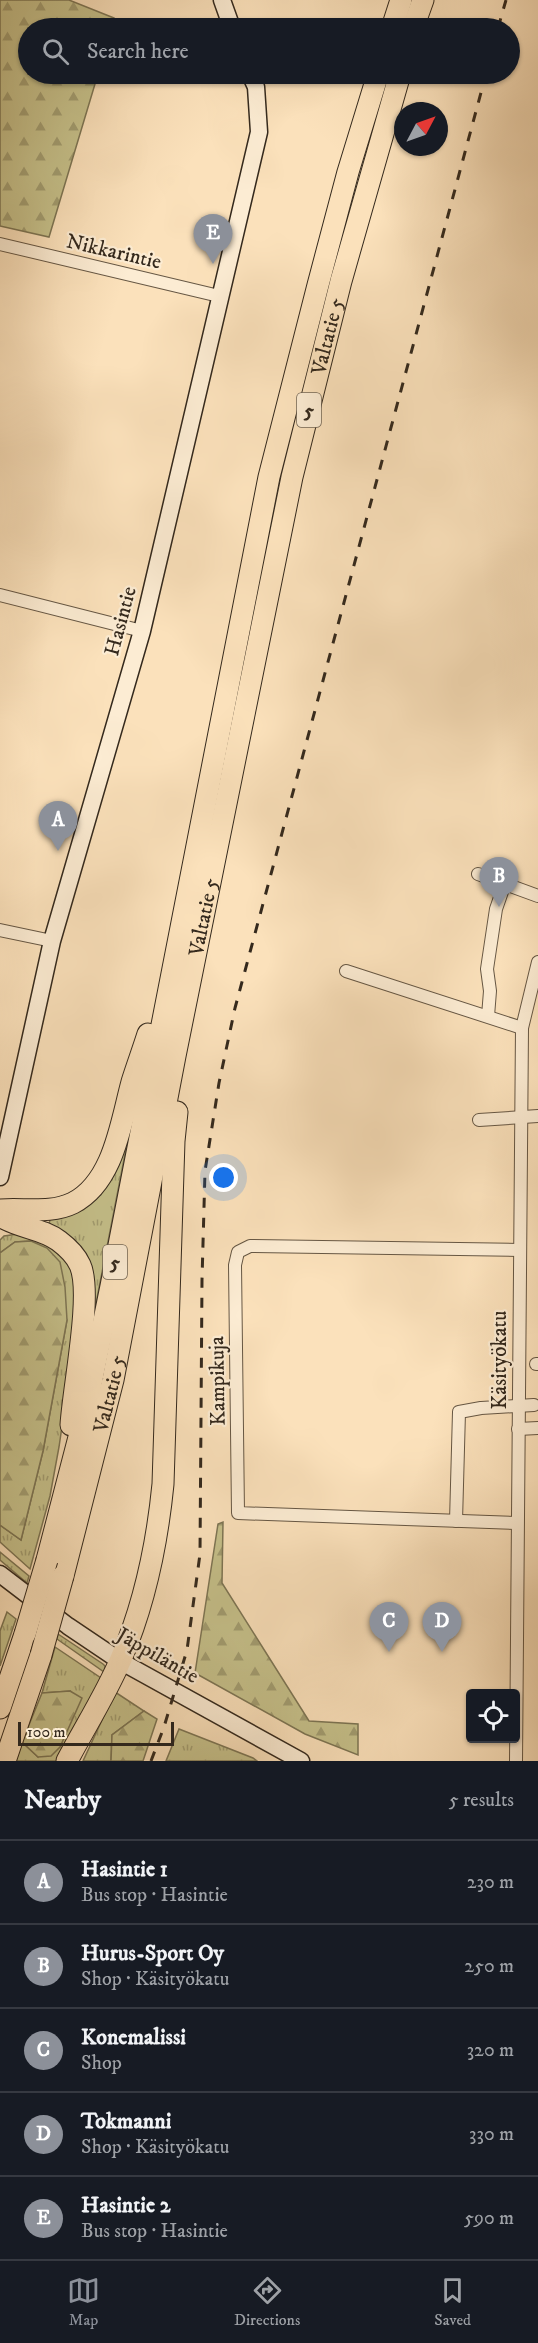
<!DOCTYPE html>
<html lang="en">
<head>
<meta charset="utf-8">
<style>
  body { margin:0; font-family:"IM FELL DW Pica",serif; background:#20242c; color:#f1f3f6 }
  .controls { position:absolute; right:18px; bottom:18px; display:grid; overflow:hidden; border-radius:6px; box-shadow:0 2px 4px #0004 }
  .controls button { width:54px; height:54px; display:grid; place-items:center; padding:0; border:0; border-bottom:2px solid #363941; background:#171b24; color:#f1f3f6; font:30px sans-serif }
  .compass { position:absolute; left:394px; top:102px; width:54px; height:54px; border-radius:50%; background:#171b24; box-shadow:0 2px 4px #0004; rotate:49deg }
  .scale { position:absolute; left:18px; bottom:15px; width:156px; box-sizing:border-box; padding-left:6px; border:3px solid #34291d; border-top:0; font-size:16px; line-height:21px; white-space:nowrap; color:#34291d; -webkit-text-stroke:4px #fcecd3; paint-order:stroke }
  .you { position:absolute; left:224px; top:1178px; width:21px; height:21px; margin:-15px; border:4px solid #fff; border-radius:50%; background:#1a73e8; box-shadow:0 0 0 9px #1a73e833 }
  .badge { display:grid; place-items:center; width:39px; height:39px; border-radius:50%; background:#8c9099; color:#fff; font-size:20px; font-weight:700 }
  .pin { position:absolute; translate:-50% -50px; filter:drop-shadow(0 2px 3px #0008) }
  .pin::after { content:''; position:absolute; top:32px; width:21px; height:18px; background:inherit; clip-path:polygon(0 0,100% 0,50% 100%) }
  .list { margin:0; padding:0; list-style:none }
  h2 { display:flex; justify-content:space-between; align-items:center; height:78px; margin:0; padding:0 24px; font-size:26px }
  h2 small { font-size:20px; font-weight:400; color:#9ea1a6 }
  .list li { display:grid; grid-template-columns:39px 1fr auto; gap:18px; align-items:center; box-sizing:border-box; height:84px; padding:0 24px; border-top:2px solid #363941 }
  .list b { display:block; font-size:22px; white-space:nowrap }
  .list p { margin:0; font-size:20px; white-space:nowrap; color:#9ea1a6 }
  .list em { font-size:20px; font-style:normal; color:#9ea1a6 }
  .icon { flex:none; width:33px; height:33px; fill:none; stroke:currentColor; stroke-width:2; stroke-linecap:round; stroke-linejoin:round }
  .map { position:relative; flex:none; width:538px; height:1761px; overflow:hidden }
  .search { position:absolute; background:#171b24; box-shadow:0 2px 4px #0004; left:18px; right:18px; top:18px; height:66px; display:flex; align-items:center; gap:15px; box-sizing:border-box; padding:0 21px; border-radius:33px; color:#9ea1a6; font-size:22px }
  .sheet { height:498px; background:#171b24 }
  nav { display:flex; justify-content:space-around; align-items:center; box-sizing:border-box; height:84px; border-top:2px solid #363941; background:#171b24; font-size:16px; color:#9ea1a6 }
  nav a { display:grid; justify-items:center; gap:3px }
  nav .on { color:#8c9099 }
  .map>svg:first-child { display:block }
  .grass { fill:url(#grass-tufts); stroke:#7d7554; stroke-width:1.5 }
  .forest { fill:url(#forest-firs); stroke:#7d7554; stroke-width:1.5 }
  .lines { fill:none; stroke-linecap:round; stroke-linejoin:round }
  .street-casing { stroke:#665744; stroke-width:14 }
  .secondary-casing { stroke:#34291d; stroke-width:19 }
  .highway-casing { stroke:#34291d; stroke-width:23 }
  .street { stroke:#fcecd3; stroke-width:12 }
  .secondary { stroke:#fcecd3; stroke-width:16 }
  .highway { stroke:#fbe1bb; stroke-width:21 }
  .rail { stroke:#34291d; stroke-width:3; stroke-dasharray:10 10; stroke-linecap:butt }
  .highway-bridge-casing { stroke:#34291d; stroke-width:23; stroke-linecap:butt }
  .highway-bridge { stroke:#fbe1bb; stroke-width:21 }
  .labels { text-anchor:middle; stroke-width:4.5; stroke-linejoin:round; paint-order:stroke }
  .shield { fill:#fcecd3; stroke:#706454; stroke-width:1.5 }
  .shield-label { font-size:20px; font-weight:bold; fill:#34291d }
  .street-label { font-size:21px; fill:#34291d; stroke:#fcecd3 }
</style>
</head>
<body>
<div class="map">
<svg width="538" height="1761" viewBox="0 0 538 1761">
  <defs>
    <pattern id="grass-tufts" width="24" height="20" patternUnits="userSpaceOnUse" patternTransform="scale(1.5)"><rect width="24" height="20" fill="#c6c18b"/><path d="M3 7l-1-3M5 7V3M7 7l1-3M15 17l-1-3M17 17v-4M19 17l1-3" fill="none" stroke="#a29d71"/></pattern>
    <pattern id="forest-firs" width="22" height="20" patternUnits="userSpaceOnUse" patternTransform="scale(1.5)"><rect width="22" height="20" fill="#c6c18b"/><path d="M5 1l3.5 6h-7zM16 11l3.5 6h-7z" fill="#a29d71"/></pattern>
  </defs>
  <rect width="100%" height="100%" fill="#fbe1bb"/>
  <filter id="stains"><feTurbulence type="fractalNoise" baseFrequency=".00333" numOctaves="4"/><feColorMatrix values="0 0 0 0 .2 0 0 0 0 .09 0 0 0 0 .02 0 0 0 .5 -.17"/></filter>
  <radialGradient id="worn" r=".72"><stop offset=".6" stop-color="#630" stop-opacity="0"/><stop offset="1" stop-color="#630" stop-opacity=".3"/></radialGradient>
  <g class="grass">
    <path d="M142,1067l-57,293 7,-65 -43,-67 1,-11 33,-11z"/>
    <path d="M18,1234l34,9 25,30 -1,58 -17,116 -9,49 -20,73 -30,-27v-17l21,15 22,-89 24,-131 -36,-79 -16,1 -15,11v-13l4,-4z"/>
    <path d="M0,1552l29,24 -2,7 -27,-23z"/>
    <path d="M7,1612l9,7 -16,47v-35z"/>
    <path d="M58,1634l45,30 2,2 -1,6 -47,-33z"/>
    <path d="M55,1647l46,31 -41,83h-44l6,-19 16,15 32,-66 -28,2z"/>
    <path d="M115,1692l29,19 -32,24 -1,26h-28z"/>
    <path d="M179,1729l74,29 4,3h-91z"/>
  </g>
  <g class="forest">
    <path d="M0,0h69l45,18 -3,10h-83v46h70l-49,163 -49,-11z"/>
    <path d="M31,1241l16,7 13,14 5,25 2,33 -24,131 -22,89 -21,-15v-272l15,-11z"/>
    <path d="M223,1522l-1,61 87,138 49,3v31l-53,-21 -110,-61 23,-149z"/>
    <path d="M70,1691l12,7 -22,49 -9,9 -13,1 -16,-15 20,-49z"/>
    <path d="M144,1711l13,8 -14,42h-32l1,-26z"/>
  </g>
  <g class="lines">
    <g class="street-casing">
      <g id="street">
        <path d="M0,244l219,52"/>
        <path d="M0,595l142,36"/>
        <path d="M478,874l60,22"/>
        <path d="M0,930l52,11"/>
        <path d="M346,971l176,57"/>
        <path d="M488,1016l2,-25 -3,-22 9,-60 9,-26"/>
        <path d="M479,1120l59,-4"/>
        <path d="M536,1364h2"/>
        <path d="M518,1429l20,-1"/>
        <path d="M456,1521l3,-109 22,-4 53,-3"/>
        <path d="M517,1523l-279,-10 -3,-248 3,-13 12,-6 269,4"/>
        <path d="M516,1761l6,-733 16,-66"/>
      </g>
    </g>
    <g class="secondary-casing">
      <g id="secondary">
        <path d="M222,0l10,28"/>
        <path d="M0,1177l52,-236 90,-310 117,-499 -3,-45 -6,-13"/>
        <path d="M0,1574l68,52 52,35 181,100"/>
      </g>
    </g>
    <g class="highway-casing">
      <g id="highway">
        <path d="M392,28l9,-28"/>
        <path d="M413,28l10,-28"/>
        <path d="M0,1210c24,-2 51,4 73,-7 41,-21 48,-81 59,-121 5,-16 11,-32 16,-48"/>
        <path d="M0,1216c18,12 42,12 59,25 8,6 17,15 21,24 13,28 -7,124 -9,160"/>
        <path d="M47,1560l37,-142 27,-132 158,-809 49,-192 30,-113 30,-98"/>
        <path id="s1" d="M63,1576l50,-196 62,-324 117,-579 49,-196 59,-207"/>
        <path d="M0,1708l25,-74"/>
        <path d="M5,1761l36,-106"/>
        <path d="M67,1761c18,-34 39,-67 54,-102 24,-56 36,-114 42,-175l11,-343 3,-29"/>
      </g>
    </g>
    <use href="#street" class="street"/>
    <use href="#secondary" class="secondary"/>
    <use href="#highway" class="highway"/>
    <g class="rail">
      <path d="M498,28l8,-28"/>
      <path d="M151,1761l13,-34 23,-77 13,-96 2,-274 3,-109 14,-88 16,-75 251,-934"/>
    </g>
    <g class="highway-bridge-casing">
      <g id="highway-bridge">
        <path d="M25,1634l22,-74"/>
        <path d="M41,1655l22,-79"/>
      </g>
    </g>
    <use href="#highway-bridge" class="highway-bridge"/>
  </g>
  <g class="labels">
    <g class="shield">
      <rect x="297" y="393" width="24" height="34" rx="4.5"/>
      <rect x="103" y="1245" width="24" height="34" rx="4.5"/>
    </g>
    <g class="shield-label">
      <text x="309" y="417">5</text>
      <text x="115" y="1269">5</text>
    </g>
    <g class="street-label">
      <text transform="translate(114 251) rotate(13)" y="7">Nikkarintie</text>
      <text dy="7" stroke="none"><textPath href="#s1" startOffset="1268">Valtatie 5</textPath></text>
      <text transform="translate(120 621) rotate(-75)" y="7">Hasintie</text>
      <text dy="7" stroke="none"><textPath href="#s1" startOffset="674">Valtatie 5</textPath></text>
      <text transform="translate(499 1360) rotate(-90)" y="7">Käsityökatu</text>
      <text transform="translate(217 1381) rotate(-91)" y="7">Kampikuja</text>
      <text dy="7" stroke="none"><textPath href="#s1" startOffset="188">Valtatie 5</textPath></text>
      <text transform="translate(158 1655) rotate(30)" y="7">Jäppiläntie</text>
    </g>
  </g>
  <rect width="100%" height="100%" filter="url(#stains)"/>
  <rect width="100%" height="100%" fill="url(#worn)"/>
</svg>
<div class="controls">
<button><svg class="icon" aria-label="locate" viewBox="0 0 24 24"><circle cx="12" cy="12" r="6"/><path d="M12 2v4M12 18v4M2 12h4M18 12h4"/></svg></button>
</div>
<svg class="compass" viewBox="-18 -18 36 36"><path d="M0-13l5 13h-10z" fill="#e53935"/><path d="M0 13l5-13h-10z" fill="#9ea1a6"/></svg>
<div class="scale">100 m</div>
<div class="you"></div>
<div class="pin badge" style="left:58px;top:851px">A</div>
<div class="pin badge" style="left:499px;top:907px">B</div>
<div class="pin badge" style="left:389px;top:1652px">C</div>
<div class="pin badge" style="left:442px;top:1652px">D</div>
<div class="pin badge" style="left:213px;top:264px">E</div>
<div class="search"><svg class="icon" aria-label="search" viewBox="0 0 24 24"><circle cx="10" cy="10" r="6"/><path d="M15 15l6 6"/></svg>Search here</div>
</div>
<section class="sheet">
<h2>Nearby<small>5 results</small></h2>
<ul class="list">
<li><span class="badge">A</span><div><b>Hasintie 1</b><p>Bus stop · Hasintie</p></div><em>230 m</em></li>
<li><span class="badge">B</span><div><b>Hurus-Sport Oy</b><p>Shop · Käsityökatu</p></div><em>250 m</em></li>
<li><span class="badge">C</span><div><b>Konemalissi</b><p>Shop</p></div><em>320 m</em></li>
<li><span class="badge">D</span><div><b>Tokmanni</b><p>Shop · Käsityökatu</p></div><em>330 m</em></li>
<li><span class="badge">E</span><div><b>Hasintie 2</b><p>Bus stop · Hasintie</p></div><em>590 m</em></li>
</ul>
</section>
<nav>
<a class="on"><svg class="icon" aria-label="map" viewBox="0 0 24 24"><path d="M3 6l6-2 6 2 6-2v14l-6 2-6-2-6 2zM9 4v14M15 6v14"/></svg>Map</a>
<a><svg class="icon" aria-label="directions" viewBox="0 0 24 24"><path d="M12 3l9 9-9 9-9-9zM9 14v-3h6M13 9l2 2-2 2"/></svg>Directions</a>
<a><svg class="icon" aria-label="saved" viewBox="0 0 24 24"><path d="M7 4h10v16l-5-4-5 4z"/></svg>Saved</a>
</nav>
</body>
</html>
